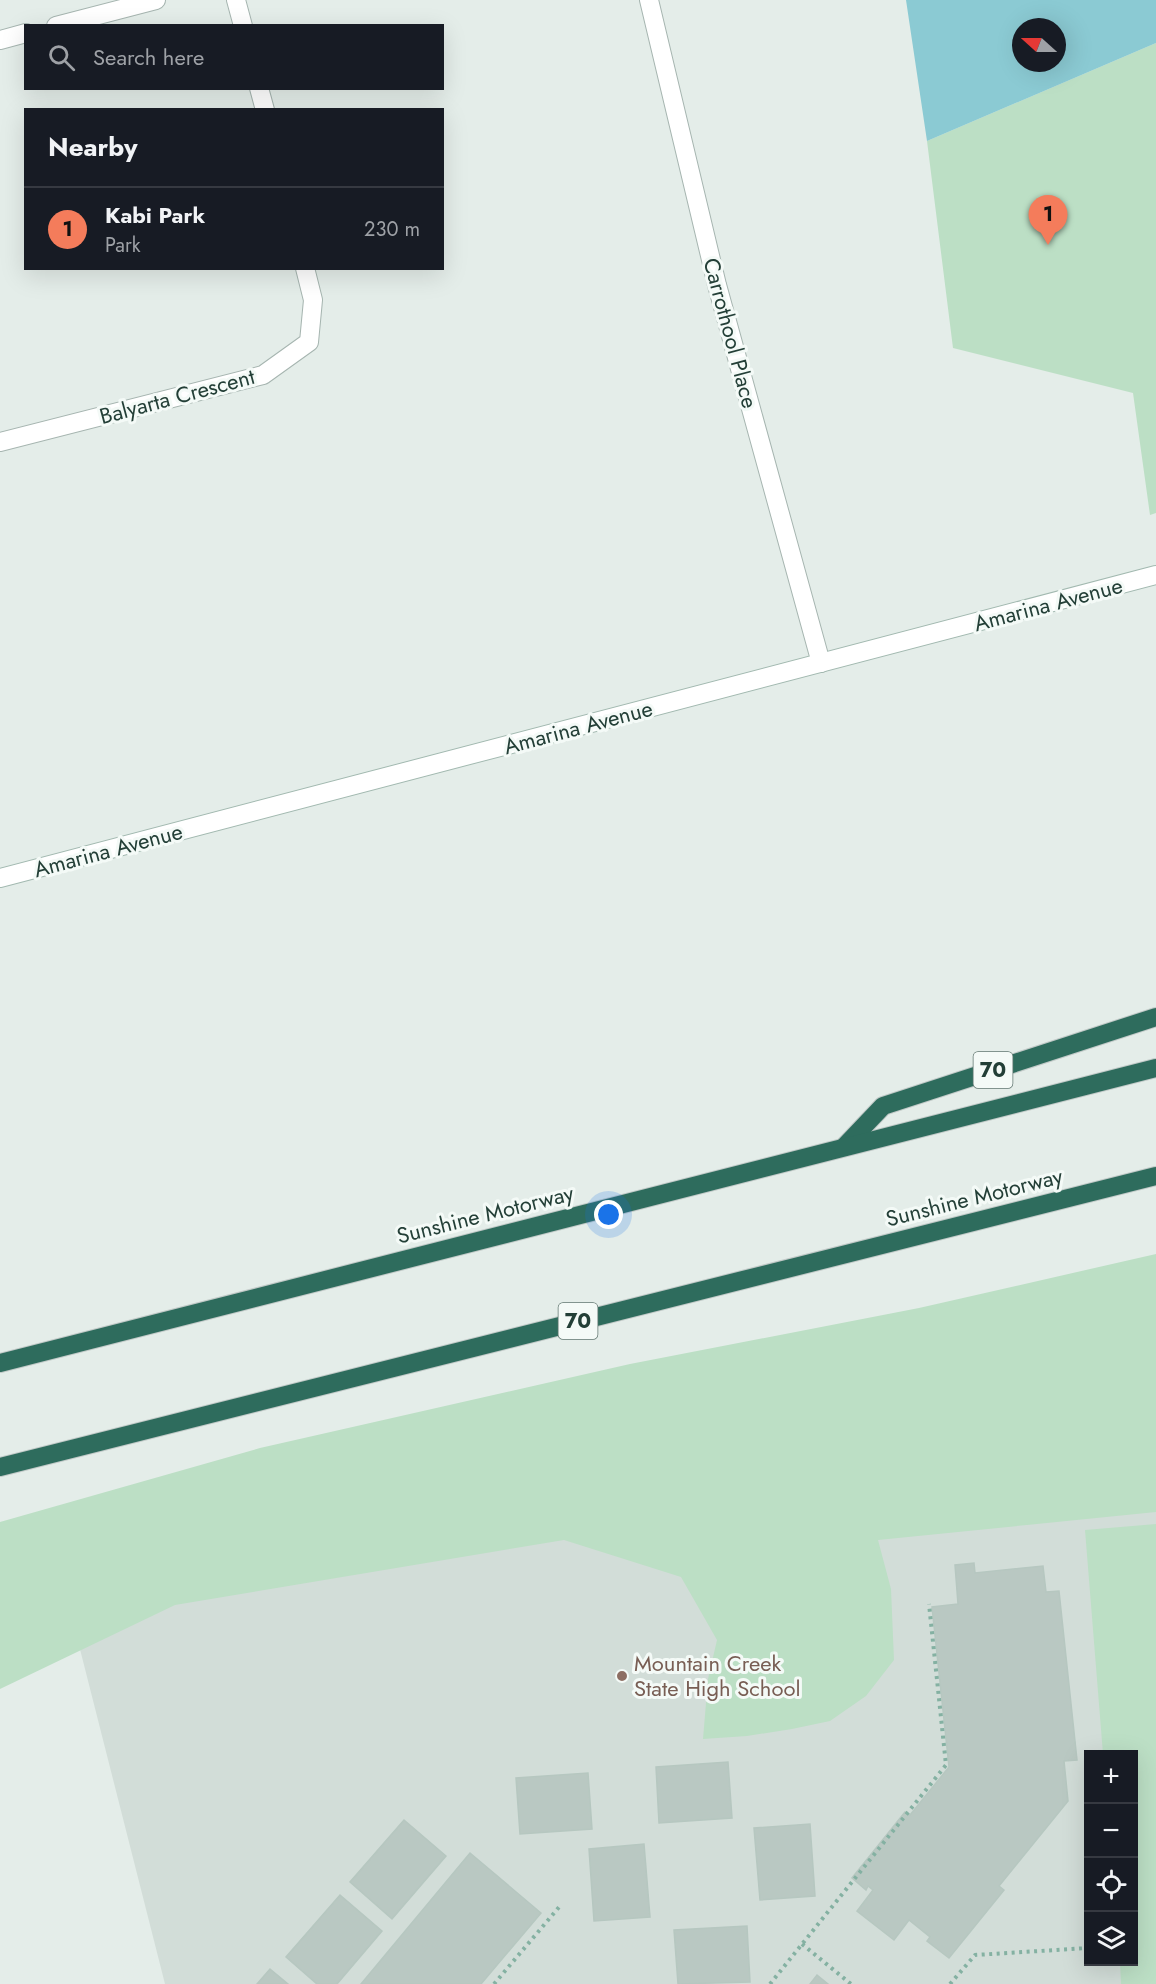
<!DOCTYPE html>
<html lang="en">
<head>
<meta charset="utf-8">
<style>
  body { margin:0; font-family:Jost,sans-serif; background:#20242c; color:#f1f3f6 }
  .controls { position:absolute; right:18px; bottom:18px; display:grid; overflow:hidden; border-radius:0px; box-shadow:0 6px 24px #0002 }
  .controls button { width:54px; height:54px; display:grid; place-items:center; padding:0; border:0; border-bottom:2px solid #363941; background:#171b24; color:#f1f3f6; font:30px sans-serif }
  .compass { position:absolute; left:1012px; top:18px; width:54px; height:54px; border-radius:50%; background:#171b24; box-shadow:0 6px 24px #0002; rotate:291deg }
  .you { position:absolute; left:609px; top:1215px; width:21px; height:21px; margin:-15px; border:4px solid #fff; border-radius:50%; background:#1a73e8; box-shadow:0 0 0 9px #1a73e833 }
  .badge { display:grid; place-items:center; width:39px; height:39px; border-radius:50%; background:#f47c5b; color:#111; font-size:20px; font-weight:700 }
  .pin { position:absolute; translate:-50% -50px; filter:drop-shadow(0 2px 3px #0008) }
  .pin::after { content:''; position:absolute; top:32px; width:21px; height:18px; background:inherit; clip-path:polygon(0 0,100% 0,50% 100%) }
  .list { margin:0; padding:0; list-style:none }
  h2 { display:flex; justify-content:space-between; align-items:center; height:78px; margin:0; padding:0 24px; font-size:26px }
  h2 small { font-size:20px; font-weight:400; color:#9ea1a6 }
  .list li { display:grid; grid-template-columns:39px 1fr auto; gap:18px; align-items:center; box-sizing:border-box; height:84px; padding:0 24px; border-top:2px solid #363941 }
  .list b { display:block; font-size:22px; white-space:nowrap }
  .list p { margin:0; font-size:20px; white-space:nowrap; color:#9ea1a6 }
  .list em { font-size:20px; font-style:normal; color:#9ea1a6 }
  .icon { flex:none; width:33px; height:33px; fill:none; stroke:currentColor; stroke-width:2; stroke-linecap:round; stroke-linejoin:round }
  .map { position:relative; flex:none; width:1156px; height:1984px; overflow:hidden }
  .search { position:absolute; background:#171b24; box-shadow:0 6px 24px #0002; left:24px; top:24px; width:420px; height:66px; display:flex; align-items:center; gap:15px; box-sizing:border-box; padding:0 21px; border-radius:0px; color:#9ea1a6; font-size:22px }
  .panel { position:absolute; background:#171b24; box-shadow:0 6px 24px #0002; left:24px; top:108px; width:420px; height:162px; border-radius:0px }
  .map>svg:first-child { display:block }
  .built { fill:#d2ddd8; fill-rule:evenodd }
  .green { fill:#bcdfc5 }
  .water { fill:#8bcad3; fill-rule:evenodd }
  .building { fill:#b9c8c2; stroke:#b6c7c0; stroke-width:1.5 }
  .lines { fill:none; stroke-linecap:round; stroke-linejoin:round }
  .street-casing { stroke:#a6b5b0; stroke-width:20 }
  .secondary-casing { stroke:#a2b9b0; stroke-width:20 }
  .highway-casing { stroke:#c1c9c7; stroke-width:20 }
  .path { stroke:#84b1a2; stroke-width:4; stroke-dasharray:3 4.5; stroke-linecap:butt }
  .street { stroke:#fff; stroke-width:18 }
  .secondary { stroke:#fff; stroke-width:18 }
  .highway { stroke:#2e6c5d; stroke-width:18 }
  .education-dot { fill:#8d6e63; stroke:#f4faf7; stroke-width:2 }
  .labels { text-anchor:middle; stroke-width:6; stroke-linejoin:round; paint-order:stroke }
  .shield { fill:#f4faf7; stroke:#627771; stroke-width:1.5 }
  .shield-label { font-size:21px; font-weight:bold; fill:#233f37 }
  .street-label { font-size:22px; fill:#233f37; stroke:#f4faf7 }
  .education-label { font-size:22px; fill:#785e54; stroke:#f4faf7; text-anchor:start }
</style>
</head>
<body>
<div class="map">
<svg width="1156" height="1984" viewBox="0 0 1156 1984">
  <rect width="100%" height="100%" fill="#e4ede9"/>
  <path class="built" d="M1156,1437v547h-991l-98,-386zM1088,1754h46v208h-46z"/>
  <g class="green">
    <path d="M1156,43v470l-6,2 -17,-122 -180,-45 -26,-207z"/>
    <path d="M1156,1254v258l-278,28 13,49 3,71 -28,36 -36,25 -38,8 -45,7 -44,3 5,-60 9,-39 -36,-63 -117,-37 -389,65 -175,84v-167l260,-74 370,-84 289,-56z"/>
    <path d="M1156,1524v460h-35l-1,-22h14v-208h-31l-18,-224z"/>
  </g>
  <path class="water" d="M906,0h250v43l-229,98zM1021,27h36v36h-36z"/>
  <g class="building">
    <path d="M974,1563l1,10 68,-7 3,26 13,-1 18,169 -13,1 4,40 -69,85 5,4 -55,68 -22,-17 3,-4 -21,-17 -15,20 -37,-29 16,-21 -5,-4 -2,4 -14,-12 53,-66 5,3 39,-48 -17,-160 26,-3 -3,-39z"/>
    <path d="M728,1762l4,56 -73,5 -3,-56z"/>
    <path d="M588,1773l4,56 -72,5 -4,-56z"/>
    <path d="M404,1820l42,36 -54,63 -42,-37z"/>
    <path d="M810,1824l5,72 -55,4 -6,-72z"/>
    <path d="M644,1844l6,73 -56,4 -5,-72z"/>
    <path d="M470,1853l71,60 -60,71h-120z"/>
    <path d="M340,1895l42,36 -45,53h-20l-31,-27z"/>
    <path d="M747,1926l3,56 -72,2 -4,-54z"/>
    <path d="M270,1969l18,15h-31z"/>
    <path d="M817,1975l11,9h-18z"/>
  </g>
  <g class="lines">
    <g class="street-casing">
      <g id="street">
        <path d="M236,0l7,26"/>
        <path d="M649,0l68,285 104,378"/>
        <path d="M56,26l100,-26"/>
        <path d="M0,40l26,-7"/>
        <path d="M259,88l6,22"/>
        <path d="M0,442l263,-67 46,-33 4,-42 -8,-32"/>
      </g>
    </g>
    <g class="secondary-casing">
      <path id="secondary" d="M0,878l1156,-303"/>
    </g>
    <g class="highway-casing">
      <g id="highway">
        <path d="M844,1147l39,-41 273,-89"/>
        <path d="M0,1363l1156,-295"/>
        <path d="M0,1467l1156,-291"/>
      </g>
    </g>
    <g class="path">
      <path d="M802,1944l49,40"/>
      <path d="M494,1984l66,-78"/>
      <path d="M770,1984l176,-219 -17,-161"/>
      <path d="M950,1984l25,-29 113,-7"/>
    </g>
    <use href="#street" class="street"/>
    <use href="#secondary" class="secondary"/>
    <use href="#highway" class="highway"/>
  </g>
  <circle class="education-dot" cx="622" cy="1676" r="6"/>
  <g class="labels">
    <g class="shield">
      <rect x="973.5" y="1052" width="39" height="36" rx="4.5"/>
      <rect x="558.5" y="1303" width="39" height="36" rx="4.5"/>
    </g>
    <g class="shield-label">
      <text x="993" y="1077">70</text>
      <text x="578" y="1328">70</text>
    </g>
    <g class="street-label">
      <text transform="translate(731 333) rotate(75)" y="8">Carrothool Place</text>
      <text transform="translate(177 396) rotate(-15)" y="8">Balyarta Crescent</text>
      <text transform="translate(1048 604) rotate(-15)" y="8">Amarina Avenue</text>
      <text transform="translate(578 727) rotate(-15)" y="8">Amarina Avenue</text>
      <text transform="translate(108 850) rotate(-15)" y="8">Amarina Avenue</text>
      <text transform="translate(974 1197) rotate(-14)" y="8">Sunshine Motorway</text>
      <text transform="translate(485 1214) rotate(-14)" y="8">Sunshine Motorway</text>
    </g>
    <g class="education-label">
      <text x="634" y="1671">Mountain Creek<tspan x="634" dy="25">State High School</tspan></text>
    </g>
  </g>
</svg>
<div class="controls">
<button>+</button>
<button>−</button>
<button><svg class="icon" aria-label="locate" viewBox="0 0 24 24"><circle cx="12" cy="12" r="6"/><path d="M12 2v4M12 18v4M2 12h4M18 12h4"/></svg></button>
<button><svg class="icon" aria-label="layers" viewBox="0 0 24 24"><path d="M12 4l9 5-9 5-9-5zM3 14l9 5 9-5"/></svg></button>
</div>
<svg class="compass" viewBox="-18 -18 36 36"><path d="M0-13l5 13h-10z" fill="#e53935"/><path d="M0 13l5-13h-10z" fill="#9ea1a6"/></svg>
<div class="you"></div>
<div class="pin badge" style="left:1048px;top:245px">1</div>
<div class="search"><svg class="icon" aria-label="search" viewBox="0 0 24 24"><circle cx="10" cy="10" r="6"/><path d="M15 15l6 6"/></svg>Search here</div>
<section class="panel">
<h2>Nearby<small></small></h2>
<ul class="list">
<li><span class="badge">1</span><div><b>Kabi Park</b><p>Park</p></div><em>230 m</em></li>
</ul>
</section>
</div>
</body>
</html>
